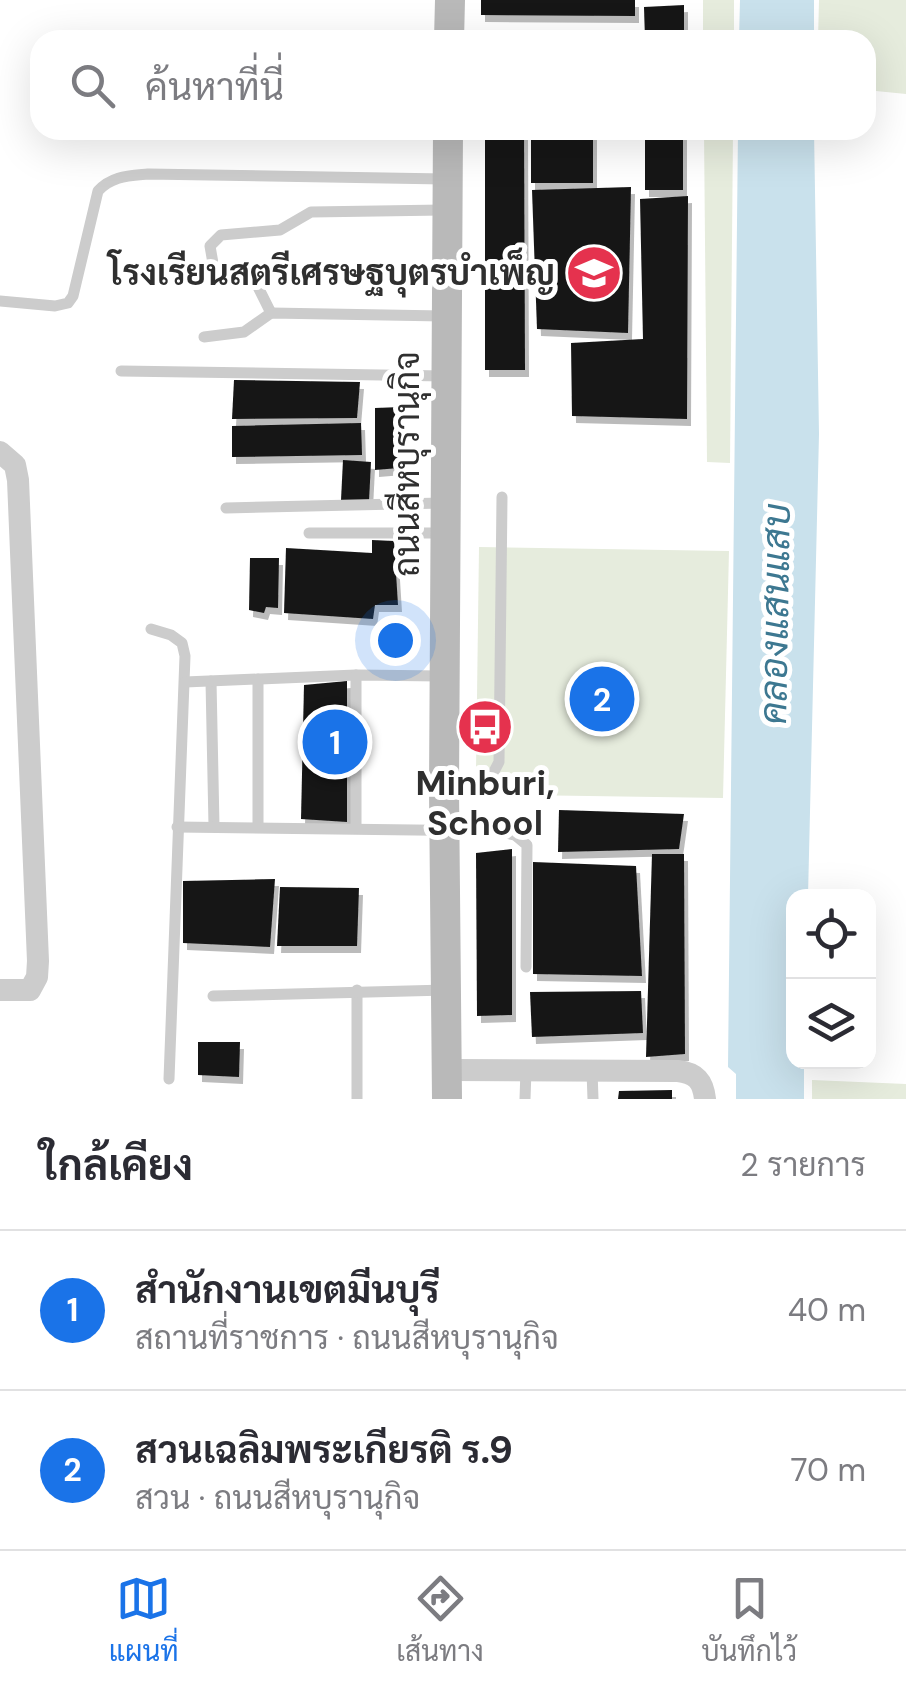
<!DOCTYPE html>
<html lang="th">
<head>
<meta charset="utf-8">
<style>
  body { margin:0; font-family:"DM Sans",Sarabun,sans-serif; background:#f2f2f3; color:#2b2b33 }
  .controls { position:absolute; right:30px; bottom:30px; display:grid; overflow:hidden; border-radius:20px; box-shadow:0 10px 40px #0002 }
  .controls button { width:90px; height:90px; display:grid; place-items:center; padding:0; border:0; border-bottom:2px solid #e1e1e2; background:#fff; color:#2b2b33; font:50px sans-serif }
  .you { position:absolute; left:395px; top:640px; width:35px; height:35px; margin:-25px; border:8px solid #fff; border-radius:50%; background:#1a73e8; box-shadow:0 0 0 15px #1a73e833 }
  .badge { display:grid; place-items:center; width:65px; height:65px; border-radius:50%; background:#1a73e8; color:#fff; font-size:32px; font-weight:700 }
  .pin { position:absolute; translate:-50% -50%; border:5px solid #fff; box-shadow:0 2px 10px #0006 }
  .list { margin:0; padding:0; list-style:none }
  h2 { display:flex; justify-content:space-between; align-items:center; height:130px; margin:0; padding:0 40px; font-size:42px }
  h2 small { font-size:32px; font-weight:400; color:#7c7c81 }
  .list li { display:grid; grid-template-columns:65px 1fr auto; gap:30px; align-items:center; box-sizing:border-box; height:160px; padding:0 40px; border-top:2px solid #e1e1e2 }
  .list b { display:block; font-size:38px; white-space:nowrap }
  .list p { margin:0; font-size:32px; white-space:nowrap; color:#7c7c81 }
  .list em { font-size:32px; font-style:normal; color:#7c7c81 }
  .icon { flex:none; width:55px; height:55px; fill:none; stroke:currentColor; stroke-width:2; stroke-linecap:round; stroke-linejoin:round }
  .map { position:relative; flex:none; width:906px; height:1099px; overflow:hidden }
  .search { position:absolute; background:#fff; box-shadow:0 10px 40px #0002; left:30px; right:30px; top:30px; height:110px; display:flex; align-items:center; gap:25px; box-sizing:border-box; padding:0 35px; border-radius:30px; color:#7c7c81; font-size:38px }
  .sheet { height:450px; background:#fff }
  nav { display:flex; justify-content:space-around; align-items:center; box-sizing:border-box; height:140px; border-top:2px solid #e1e1e2; background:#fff; font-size:28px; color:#7c7c81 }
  nav a { display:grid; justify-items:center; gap:5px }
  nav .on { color:#1a73e8 }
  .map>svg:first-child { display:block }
  .green { fill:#e6ecdd }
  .water { fill:#c9e1ec }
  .building { fill:#161616; filter:url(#shadow) }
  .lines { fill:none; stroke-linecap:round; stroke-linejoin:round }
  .service { stroke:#ccc; stroke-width:11 }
  .minor { stroke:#ccc; stroke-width:22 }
  .secondary { stroke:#b9b9b9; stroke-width:30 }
  .labels { text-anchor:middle; stroke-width:10; stroke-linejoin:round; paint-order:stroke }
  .poi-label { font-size:35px; font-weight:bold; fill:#2f2f2f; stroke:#fff; text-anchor:end }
  .street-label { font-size:35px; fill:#2f2f2f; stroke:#fff }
  .water-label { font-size:38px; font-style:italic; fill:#3d7891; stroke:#fff }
</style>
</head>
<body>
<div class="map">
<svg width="906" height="1099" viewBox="0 0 906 1099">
  <defs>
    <filter id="shadow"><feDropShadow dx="4" dy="7" stdDeviation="0" flood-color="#0004"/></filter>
  </defs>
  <rect width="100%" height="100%" fill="#fff"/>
  <g class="green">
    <rect x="703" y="0" width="31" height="40"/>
    <path d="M819,0h87v94l-40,-4v-50h-48z"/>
    <path d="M704,130h29l-3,333 -23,-1z"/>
    <path d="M479,547l250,4 -6,247 -202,-3 -45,-24z"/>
    <path d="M812,1080l94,4v15h-94z"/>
  </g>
  <g class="water">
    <path d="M740,0h74v40h-75z"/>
    <path d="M738,130h76l5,304 -11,462h-14v166h10v37h-68v-25l-8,-7z"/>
  </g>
  <g class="building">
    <path d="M481,0h154v16l-154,-1z"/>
    <path d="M684,5v35h-39l-1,-33z"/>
    <path d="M485,130h39l1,240h-40z"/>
    <rect x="531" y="130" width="62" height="53"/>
    <rect x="645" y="130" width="38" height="60"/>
    <path d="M631,187l-3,146 -91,-4 -5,-139z"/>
    <path d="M688,196l-1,223 -115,-3 -1,-73 72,-4 -3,-140z"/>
    <path d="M234,380l126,2 -3,36 -125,1z"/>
    <path d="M401,407l-2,61 -24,2v-62z"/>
    <path d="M361,423l1,32 -130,2v-31z"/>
    <path d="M343,460l28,2 -2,39 -28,-1z"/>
    <path d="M372,540l22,1 4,64h-23l-2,14 -89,-6 2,-65 86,5z"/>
    <path d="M250,558h29l-1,50 -12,-1 -2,6 -15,-3z"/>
    <path d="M347,681v141l-46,-3 3,-134z"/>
    <path d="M559,810l125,4 -5,35 -121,3z"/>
    <path d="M512,849v166l-35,1 -1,-163z"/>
    <path d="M652,854h32l1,200 -39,3z"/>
    <path d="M533,862l103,4 6,110 -109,-2z"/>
    <path d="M275,879l-5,68 -87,-4v-62z"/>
    <path d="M280,887l79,1 -2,58h-80z"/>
    <path d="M641,991l2,42 -111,4 -2,-45z"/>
    <path d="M198,1042h42l-1,35 -41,-2z"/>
    <path d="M672,1090v9h-54l1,-8z"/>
  </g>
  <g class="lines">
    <g class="service">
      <path d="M0,301l55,5 13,-3 5,-7 25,-105c14,-15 30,-15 50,-17l296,5"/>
      <path d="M271,313l-14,-28 -43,-16 -4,-23 11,-11 59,-5 31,-18 132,-2"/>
      <path d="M204,337l40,-5 27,-19 172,3"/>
      <path d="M121,371l324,5"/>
      <path d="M226,508l216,-5"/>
      <path d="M309,533h136"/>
      <path d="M151,629l20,6 11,8 3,13 -16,423"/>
      <path d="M211,681l3,145"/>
      <path d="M185,682l171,-7 85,1"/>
      <path d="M448,789l39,-4 12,-23 3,-265"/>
      <path d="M258,826v-147"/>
      <path d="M177,827l318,4 20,4 12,10 -1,122"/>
      <path d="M356,828v-153"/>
      <path d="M357,990v109"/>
      <path d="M213,996l233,-6"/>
      <path d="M592,1071l1,28"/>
      <path d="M525,1099l1,-29"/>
    </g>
    <g class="minor">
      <path d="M0,452l15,13 3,15 20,481 -1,16 -7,13h-30"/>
      <path d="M448,1070l230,1c18,2 25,10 27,28"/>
    </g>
    <g class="secondary">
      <path d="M449,40l1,-40"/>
      <path d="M447,1099l-3,-310 4,-659"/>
    </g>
  </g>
  <defs>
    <g id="school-disc" transform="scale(2.875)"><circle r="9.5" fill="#e5324e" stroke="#fff"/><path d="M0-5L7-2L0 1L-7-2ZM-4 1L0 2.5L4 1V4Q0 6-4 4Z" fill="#fff"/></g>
    <g id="bus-disc" transform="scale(2.875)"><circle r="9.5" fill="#e5324e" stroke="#fff"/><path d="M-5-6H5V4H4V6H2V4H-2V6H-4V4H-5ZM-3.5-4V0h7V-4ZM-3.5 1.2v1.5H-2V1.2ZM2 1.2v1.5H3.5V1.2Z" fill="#fff"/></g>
  </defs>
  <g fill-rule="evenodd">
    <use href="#school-disc" x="594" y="273"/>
    <use href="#bus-disc" x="485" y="727"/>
  </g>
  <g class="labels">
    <g class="poi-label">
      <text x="555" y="285">โรงเรียนสตรีเศรษฐบุตรบำเพ็ญ</text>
      <text x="485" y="795" text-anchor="middle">Minburi,<tspan x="485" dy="40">School</tspan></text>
    </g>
    <g class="street-label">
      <text transform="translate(407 464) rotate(-90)" y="12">ถนนสีหบุรานุกิจ</text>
    </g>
    <g class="water-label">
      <text transform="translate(775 614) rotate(-89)" y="13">คลองแสนแสบ</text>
    </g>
  </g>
</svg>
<div class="controls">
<button><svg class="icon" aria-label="locate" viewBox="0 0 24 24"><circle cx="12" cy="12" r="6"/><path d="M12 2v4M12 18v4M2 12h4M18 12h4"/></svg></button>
<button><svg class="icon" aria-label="layers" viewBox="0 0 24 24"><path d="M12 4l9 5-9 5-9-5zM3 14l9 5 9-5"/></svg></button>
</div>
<div class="you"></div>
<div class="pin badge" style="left:335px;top:742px">1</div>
<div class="pin badge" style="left:602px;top:699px">2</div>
<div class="search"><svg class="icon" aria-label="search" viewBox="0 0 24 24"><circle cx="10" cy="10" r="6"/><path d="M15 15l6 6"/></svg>ค้นหาที่นี่</div>
</div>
<section class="sheet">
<h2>ใกล้เคียง<small>2 รายการ</small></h2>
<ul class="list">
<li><span class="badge">1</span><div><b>สำนักงานเขตมีนบุรี</b><p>สถานที่ราชการ · ถนนสีหบุรานุกิจ</p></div><em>40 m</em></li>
<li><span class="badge">2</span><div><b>สวนเฉลิมพระเกียรติ ร.9</b><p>สวน · ถนนสีหบุรานุกิจ</p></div><em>70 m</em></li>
</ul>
</section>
<nav>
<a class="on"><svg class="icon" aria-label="map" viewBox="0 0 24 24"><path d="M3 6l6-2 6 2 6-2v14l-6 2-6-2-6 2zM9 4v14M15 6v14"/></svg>แผนที่</a>
<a><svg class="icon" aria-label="directions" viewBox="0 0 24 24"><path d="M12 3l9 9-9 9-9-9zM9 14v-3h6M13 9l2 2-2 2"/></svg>เส้นทาง</a>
<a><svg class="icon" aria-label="saved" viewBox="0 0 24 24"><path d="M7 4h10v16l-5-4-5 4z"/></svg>บันทึกไว้</a>
</nav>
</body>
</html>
